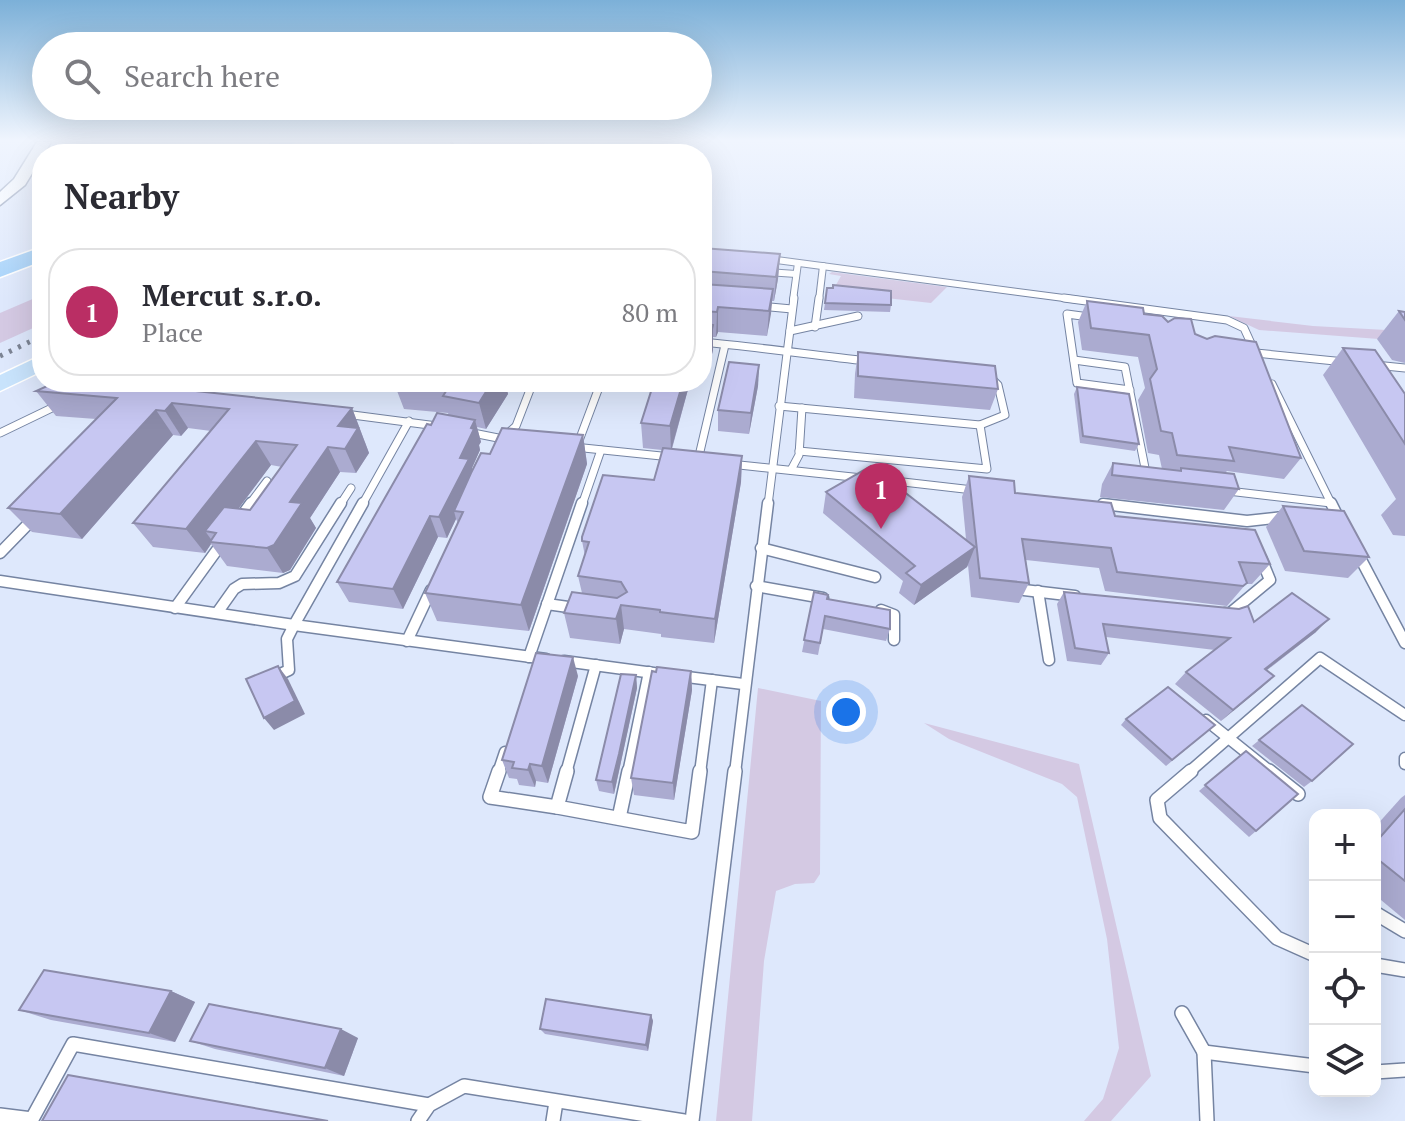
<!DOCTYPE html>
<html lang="en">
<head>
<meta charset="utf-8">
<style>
  body { margin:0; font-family:"PT Serif",serif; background:#f7f7f7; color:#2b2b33 }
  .controls { position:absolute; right:24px; bottom:24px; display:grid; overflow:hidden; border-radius:16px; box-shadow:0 8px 32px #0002 }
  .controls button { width:72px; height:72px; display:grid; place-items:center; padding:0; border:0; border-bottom:2px solid #e1e1e2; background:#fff; color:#2b2b33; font:40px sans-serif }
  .you { position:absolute; left:846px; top:712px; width:28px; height:28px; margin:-20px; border:6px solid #fff; border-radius:50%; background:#1a73e8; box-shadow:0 0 0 12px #1a73e833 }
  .badge { display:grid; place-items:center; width:52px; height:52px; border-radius:50%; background:#ba2e64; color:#fff; font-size:26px; font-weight:700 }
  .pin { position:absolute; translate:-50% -66px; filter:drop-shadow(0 2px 4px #0008) }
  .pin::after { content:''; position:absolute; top:42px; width:28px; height:24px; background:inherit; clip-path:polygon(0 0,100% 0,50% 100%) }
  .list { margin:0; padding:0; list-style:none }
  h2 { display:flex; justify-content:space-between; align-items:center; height:104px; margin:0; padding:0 32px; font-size:34px }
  h2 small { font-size:26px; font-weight:400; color:#7c7c81 }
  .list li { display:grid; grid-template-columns:52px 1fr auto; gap:24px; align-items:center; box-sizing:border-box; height:128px; margin:0 16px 16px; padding:0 16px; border:2px solid #e1e1e2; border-radius:32px }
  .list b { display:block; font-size:30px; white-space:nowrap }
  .list p { margin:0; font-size:26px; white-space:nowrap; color:#7c7c81 }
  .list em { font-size:26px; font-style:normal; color:#7c7c81 }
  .icon { flex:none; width:44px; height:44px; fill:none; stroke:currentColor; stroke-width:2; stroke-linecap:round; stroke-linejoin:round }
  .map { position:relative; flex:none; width:1405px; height:1121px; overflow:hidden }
  .search { position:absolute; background:#fff; box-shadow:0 8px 32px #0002; left:32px; top:32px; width:680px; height:88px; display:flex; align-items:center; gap:20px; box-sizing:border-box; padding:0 28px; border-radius:44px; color:#7c7c81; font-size:30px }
  .panel { position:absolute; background:#fff; box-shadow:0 8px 32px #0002; left:32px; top:144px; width:680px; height:248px; border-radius:32px }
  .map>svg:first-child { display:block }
  .green { fill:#d4c9e3 }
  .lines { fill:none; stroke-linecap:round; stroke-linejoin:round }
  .lane-far3-casing { stroke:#7584a2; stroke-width:8 }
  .lane-far2-casing { stroke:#7584a2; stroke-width:9 }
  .lane-far1-casing { stroke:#7584a2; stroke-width:13 }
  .lane-casing { stroke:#7584a2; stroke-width:16 }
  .secondary-casing { stroke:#7584a2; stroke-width:3 }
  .primary-casing { stroke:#fff; stroke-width:3 }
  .highway-casing { stroke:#fff; stroke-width:3 }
  .path { stroke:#868e9f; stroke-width:3; stroke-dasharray:3 3; stroke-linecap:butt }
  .lane-far3 { stroke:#fff; stroke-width:6 }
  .lane-far2 { stroke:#fff; stroke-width:7 }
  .lane-far1 { stroke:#fff; stroke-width:10 }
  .lane { stroke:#fff; stroke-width:13 }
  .secondary { fill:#fff; fill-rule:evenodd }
  .primary { fill:#c8e3fc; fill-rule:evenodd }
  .highway { fill:#a3d1fa; fill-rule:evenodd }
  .rail-far1 { stroke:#7c8494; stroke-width:4; stroke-dasharray:3 5; stroke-linecap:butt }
  .rail { stroke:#7c8494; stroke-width:5; stroke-dasharray:3 7; stroke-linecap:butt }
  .wall { fill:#ababd0; fill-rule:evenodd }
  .shaded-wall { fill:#8b8ba9 }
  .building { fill:#c7c7f2; stroke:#8b8ba9; stroke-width:2 }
</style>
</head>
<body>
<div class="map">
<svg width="1405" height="1121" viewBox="0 0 1405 1121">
  <rect width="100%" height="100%" fill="#dee8fc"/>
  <g class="green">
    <path d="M473,142h72l-2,6 69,-6 -49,12h-115z"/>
    <path d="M832,272l115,15 -16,16 -99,-11 9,-16 -12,-2z"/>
    <path d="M42,295v29l-42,19v-30z"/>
    <path d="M1229,316l84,10 92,5v10l-146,-11z"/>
    <path d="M758,688l63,13 -1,173 -6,9 -19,1 -19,7 -12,70 -12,160h-36z"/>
    <path d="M924,723l155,41 72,312 -40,45h-27l19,-22 16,-51 -12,-109 -30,-142 -15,-13 -113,-45z"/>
  </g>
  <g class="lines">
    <g class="lane-far3-casing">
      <g id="lane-far3">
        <path d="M769,259l310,41"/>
        <path d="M767,272l29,2"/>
        <path d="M793,300l5,-37"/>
        <path d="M819,300l4,-34"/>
      </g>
    </g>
    <g class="lane-far2-casing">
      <g id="lane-far2">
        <path d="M1064,298l163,22 17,8 10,22"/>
        <path d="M760,306l32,3"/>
        <path d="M1089,317l-22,-3 10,69 53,7"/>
        <path d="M815,327l4,-29"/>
        <path d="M790,331l68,-15"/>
        <path d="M702,342c56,5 110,13 165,19"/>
        <path d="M1256,353l89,9"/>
        <path d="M1074,360l51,7 22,111"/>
        <path d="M1375,365l30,3"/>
        <path d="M1272,384l60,121"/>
        <path d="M193,399l14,-17"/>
        <path d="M779,406l201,19 25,-10 -7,-30 -9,-9"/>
        <path d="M345,414l92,12"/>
        <path d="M468,432l40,8"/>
        <path d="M0,433l58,-28"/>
        <path d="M505,436l11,-10 17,-44"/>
        <path d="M577,446l24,-64"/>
        <path d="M574,447l97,10"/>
        <path d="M799,451l188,18 -7,-44"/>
        <path d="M698,460l27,-115"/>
        <path d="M730,464l132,14"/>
        <path d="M791,470l8,-15 3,-47"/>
        <path d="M877,479l96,11"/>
        <path d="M1228,491l103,12"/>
        <path d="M1103,504l10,1"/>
        <path d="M249,505l18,-24"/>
        <path d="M340,505l11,-17"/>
        <path d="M362,505l47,-84"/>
        <path d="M582,505l19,-55"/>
        <path d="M768,505l26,-207"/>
      </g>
    </g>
    <g class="lane-far1-casing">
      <g id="lane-far1">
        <path d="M363,503l-69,122 252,34"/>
        <path d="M1331,503l9,18"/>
        <path d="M1103,504l144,17 36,-4"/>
        <path d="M240,518l11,-15"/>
        <path d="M761,548l114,29"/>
        <path d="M1357,552l48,91"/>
        <path d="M0,553l34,-35"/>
        <path d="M0,581l294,44 -7,14 2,31 -15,7"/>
        <path d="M756,586l67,12"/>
        <path d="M1024,590l51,6"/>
        <path d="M1038,591l11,69"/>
        <path d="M547,604l28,4"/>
        <path d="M175,608l47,-65"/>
        <path d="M881,610l13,5v25"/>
        <path d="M217,613l17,-24 8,-5 37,-1 16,-7 46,-73"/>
        <path d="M1225,613l4,1 41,-34 -9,-22"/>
        <path d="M407,641l24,-51"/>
        <path d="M529,657l53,-154"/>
        <path d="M564,661l97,13"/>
        <path d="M679,676l64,8"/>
        <path d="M1206,720l66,53"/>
        <path d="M1405,758v6"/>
        <path d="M498,773l7,-21"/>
        <path d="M566,773l30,-108"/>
        <path d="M628,773l21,-101"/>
        <path d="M700,773l12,-93"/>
        <path d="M735,773l33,-270"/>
        <path d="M1188,773l132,-115 85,57"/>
      </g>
    </g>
    <g class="lane-casing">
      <g id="lane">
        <path d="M499,771l-9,26 67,10"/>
        <path d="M567,771l-10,36 135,25 8,-61"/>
        <path d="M1191,771l-34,29 3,18 117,120 38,17"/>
        <path d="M1269,771l29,23"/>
        <path d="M619,818l10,-47"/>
        <path d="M1375,913l30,18"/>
        <path d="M1375,965l30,5"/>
        <path d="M1182,1013l22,39"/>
        <path d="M1375,1072l30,-2"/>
        <path d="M0,1115l32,4 41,-75 356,61"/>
        <path d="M418,1121l11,-16 35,-19 220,35"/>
        <path d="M553,1121l3,-19"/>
        <path d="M692,1121l43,-350"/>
        <path d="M1207,1121l-3,-69 111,14"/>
      </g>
    </g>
    <g class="secondary-casing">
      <path id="secondary" d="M37,142h14l-26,43 -25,20v-13l14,-13z"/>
    </g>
    <g class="primary-casing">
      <g id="primary">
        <path d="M609,142h31l-41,12h-30l2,-3z"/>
        <path d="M42,355v16l-42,20v-16z"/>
      </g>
    </g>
    <g class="highway-casing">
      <g id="highway">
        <path d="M271,142h25l-22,12h-24z"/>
        <path d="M42,247v14l-42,16v-15z"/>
      </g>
    </g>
    <path class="path" d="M521,154l11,-12"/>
    <use href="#lane-far3" class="lane-far3"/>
    <use href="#lane-far2" class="lane-far2"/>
    <use href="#lane-far1" class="lane-far1"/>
    <use href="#lane" class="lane"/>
    <use href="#secondary" class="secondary"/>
    <use href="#primary" class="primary"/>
    <use href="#highway" class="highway"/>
    <path class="rail-far1" d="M429,154l25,-12"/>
    <path class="rail" d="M0,356l42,-20"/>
  </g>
  <g class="wall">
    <path d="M702,248l78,6 -2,25 -4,22h-2l-5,35 -49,-4 -2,5h-3v13l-4,16 -7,-1z"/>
    <path d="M827,288l64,17 -1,7 -66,-2z"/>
    <path d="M1087,301l57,13 24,8 27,12 106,124 -17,21 -57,-8 -2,2 14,16 -15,21 -124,-13 2,-13 11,-21 49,6 -3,-14 -11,-2 -10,-53 7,-12 -7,-31 -56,-7 -4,-28z"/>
    <path d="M1399,311l6,1v51l-13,-3 -15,-21z"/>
    <path d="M1343,348l62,46v142l-12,-1 -12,-20 15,-16 -73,-124z"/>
    <path d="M858,352l140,37 -8,21 -136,-12 1,-24z"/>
    <path d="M759,365l-1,21 -9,48 -31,-3v-21z"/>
    <path d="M690,382l-18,67 70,7 -1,26 -27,161 -53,-6v-3l-37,-5 -4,15 -50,-6 -6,-25 18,-20 -4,-17 7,-20 -3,-15 72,-61 8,-30 -19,-2 -2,-25z"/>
    <path d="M394,383l112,3 2,8 -22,35 -9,-2 4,15 -2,3 1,5 -8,18v2l18,-16 93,-19 4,29 -58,167 -92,-10 -12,-28 33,-70 -2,-4 -9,19 -9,-1 -35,72 -54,-7 -12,-20 94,-157 18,-9 -1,-3 -44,-4z"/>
    <path d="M1077,387l62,57 -4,7 -55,-8 -6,-49z"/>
    <path d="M36,391l316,17 17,45 -13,20 -16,-1 -30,46 6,10 -26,42 -7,3 -56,-7 -16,-22 -6,9 -52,-6 -20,-24 78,-92 -23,-3 -7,8 -8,-1 -91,104 -50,-7 -24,-24 88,-89 -40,-3zM271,465l11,2 -32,43 -12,-1z"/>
    <path d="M969,476l46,17 100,23 155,48 -18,20h-6l-19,22 -122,-15 -6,-23 -73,-8 3,23 -10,20 -48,-6 -3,-32 -1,2 -53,38 -15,-12 4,-12 -80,-68 3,-21 140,47 -4,-42z"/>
    <path d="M1283,506l86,51 -21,21 -63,-7 -19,-44z"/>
    <path d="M814,592l76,37 -4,12 -63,-12 -5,26 -16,-3z"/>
    <path d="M1064,592l190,30 62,10 -50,39 8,5 -53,45 -46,-37 11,-12 29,-22 -109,-13 3,16 -8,12 -34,-4 -10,-57z"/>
    <path d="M691,671l1,19 -18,110 -40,-5 -3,-17z"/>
    <path d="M636,675l1,13 -23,106 -15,-3 -3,-11z"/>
    <path d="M578,676l-30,107 -12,-2 -1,6 -16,-2 -2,-6 -8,-1 -7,-18z"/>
    <path d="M1302,705l10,76 -8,6 -52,-41z"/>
    <path d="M1126,719l89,6 -49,41 -45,-41z"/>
    <path d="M1246,751l10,80 -7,6 -50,-46z"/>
    <path d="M1405,795v125l-30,-25v-68l26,-29z"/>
    <path d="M171,991l24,11 -20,40 -124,-22 -32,-10z"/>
    <path d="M651,1015l2,6 -5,30 -103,-17 -5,-5z"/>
    <path d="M358,1038l-14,38 -129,-27 -25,-8z"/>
  </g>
  <g class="shaded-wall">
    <path d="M780,254l-2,25 -4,22 2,-24z"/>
    <path d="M773,289l-2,25 -4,22 2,-25z"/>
    <path d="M718,307v25l-2,5 1,-25z"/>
    <path d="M713,325v25l-4,16v-25z"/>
    <path d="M759,365l-1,21 -9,48 2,-21z"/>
    <path d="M492,382h16l-2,4 2,8 -22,35 -7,-26z"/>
    <path d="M683,382h7l-19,69 -1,-25z"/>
    <path d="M172,403l16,25 -7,8 -16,-25z"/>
    <path d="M352,408l17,45 -13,20 -11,-24 -7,-23z"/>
    <path d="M156,410l17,25 -91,104 -22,-25z"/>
    <path d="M475,420l6,22 -2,3 1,5 -8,18 4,12 -22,31 2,8 -9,19 -8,-21 21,-59z"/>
    <path d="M583,435l4,29 -58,167 -8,-26z"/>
    <path d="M256,441l15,24 -53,71 -2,-3 -11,-2 8,11h-3l1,2 -6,9 -19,-24z"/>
    <path d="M328,447l12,25 -30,46 6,10 -26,42 -7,3 -16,-25 23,-46z"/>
    <path d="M742,456l-1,26 -27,161 1,-24z"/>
    <path d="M430,516l8,21 -35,72 -10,-20z"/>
    <path d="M975,547l-8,20 -53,38 7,-20z"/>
    <path d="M621,605l3,24 -4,15 -4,-25z"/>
    <path d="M1329,619l-13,13 -64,49 13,-12z"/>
    <path d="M573,657l5,19 -30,107 -6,-17z"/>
    <path d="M278,666l10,13 17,35 -31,16 -10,-12z"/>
    <path d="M691,671l1,19 -18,110 -1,-17z"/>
    <path d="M636,675l1,13 -23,106 -2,-12z"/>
    <path d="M1274,676l-13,12 -40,33 12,-11z"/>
    <path d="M530,764l6,17 -1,6 -7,-17z"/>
    <path d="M171,991l24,11 -20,40 -26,-9z"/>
    <path d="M651,1015l2,6 -5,30 -2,-6z"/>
    <path d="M341,1029l17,9 -14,38 -19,-8z"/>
  </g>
  <g class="building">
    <path d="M702,248l78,6 -4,23 -74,-6z"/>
    <path d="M702,284l71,5 -4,22 -51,-4 -1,5 -15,-1z"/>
    <path d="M833,285l58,6v14l-66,-2 2,-15h6z"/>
    <path d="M1087,301l56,7 1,6 18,2 6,6 7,-4 16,1 4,15 12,5 8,-3 41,6 45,116 -72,-11 5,14 -57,-6 -5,-22 -11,-2 -11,-52 7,-10 -8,-34 -58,-7z"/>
    <path d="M1399,311l6,1v8z"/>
    <path d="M702,323l11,2 -4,16 -7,-1z"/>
    <path d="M1343,348l32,2 30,44v50z"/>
    <path d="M858,352l137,14 3,23 -140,-13z"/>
    <path d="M729,362l30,3 -8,48 -33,-3z"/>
    <path d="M56,382h56l240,26 -14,18 20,2 -13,21 -17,-2 -38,55 12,1 -28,42 -7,3 -57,-6 6,-9 -11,-2 19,-24 26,3 47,-65 -41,-4 -70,88 -53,-6 96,-114 -57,-6 -7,8 -9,-1 -96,104 -52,-6 109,-110 -81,-7z"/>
    <path d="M394,382h98l-13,21 -36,-7 5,-8z"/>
    <path d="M654,382h29l-13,44 -29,-3z"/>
    <path d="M1077,387l52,7 10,50 -56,-8z"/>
    <path d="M437,413l38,7 -4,8 3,1 -14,29 9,1 -30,58 -9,-1 -37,73 -56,-7 90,-158 4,1z"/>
    <path d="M502,428l81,7 -62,170 -96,-12 38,-81 -9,-1 17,-38 10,-20 9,1z"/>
    <path d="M663,448l79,8 -27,163 -55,-7v-2l-39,-5 -5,14 -52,-6 8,-21 45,6 10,-6 -6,-10 -43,-6 11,-34 -7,-1v-4l21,-62 51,5z"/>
    <path d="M1113,463l68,8v-3l53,6 5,15 -127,-14z"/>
    <path d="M871,466l104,81 -54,38 -15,-12 9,-7 -89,-74z"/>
    <path d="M969,476l45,5 1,12 96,10 4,13 140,14 15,34 -31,-2 8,21 -4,3 -126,-14 -6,-24 -89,-9 7,44 -49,-5z"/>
    <path d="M1283,506l61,5 25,46 -65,-6z"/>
    <path d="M814,592l14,3 -1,4 63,11v19l-65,-13 -5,27 -16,-3z"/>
    <path d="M1064,592l175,17 9,-3 6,16 38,-29 37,26 -64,50 9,7 -41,34 -47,-38 44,-34 -127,-14 6,29 -34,-5z"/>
    <path d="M536,653l37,4 -31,109 -12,-2 -2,6 -16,-2 2,-6 -12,-2z"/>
    <path d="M278,666l17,35 -31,17 -18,-39z"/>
    <path d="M657,667l34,4 -18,112 -42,-5 21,-107 4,1z"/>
    <path d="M621,674l15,1 -17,79 -7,28 -16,-2z"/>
    <path d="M1168,687l47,38 -43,35 -46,-41z"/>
    <path d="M1302,705l51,39 -41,37 -53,-41z"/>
    <path d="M1246,751l52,43 -42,37 -51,-46z"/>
    <path d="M1405,809v72l-30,-24v-14z"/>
    <path d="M44,970l127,21 -22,42 -130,-23z"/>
    <path d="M546,999l105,16 -5,30 -106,-16z"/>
    <path d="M209,1004l132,25 -16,39 -135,-27z"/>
    <path d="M68,1075l260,46h-286z"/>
  </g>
  <linearGradient id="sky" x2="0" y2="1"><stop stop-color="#7cb0d8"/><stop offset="0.47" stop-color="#f0f5fe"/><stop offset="1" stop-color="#f0f5fe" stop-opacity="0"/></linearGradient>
  <rect width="1405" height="299" fill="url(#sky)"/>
</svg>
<div class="controls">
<button>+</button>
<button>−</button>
<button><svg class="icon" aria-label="locate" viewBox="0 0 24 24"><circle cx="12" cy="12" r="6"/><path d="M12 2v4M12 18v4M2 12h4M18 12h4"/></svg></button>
<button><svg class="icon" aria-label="layers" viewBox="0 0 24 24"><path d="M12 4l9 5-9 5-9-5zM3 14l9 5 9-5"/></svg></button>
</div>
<div class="you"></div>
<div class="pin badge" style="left:881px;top:529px">1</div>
<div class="search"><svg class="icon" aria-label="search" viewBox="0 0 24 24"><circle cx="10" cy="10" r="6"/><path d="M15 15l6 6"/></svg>Search here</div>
<section class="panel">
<h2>Nearby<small></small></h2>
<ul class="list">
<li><span class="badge">1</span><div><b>Mercut s.r.o.</b><p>Place</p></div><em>80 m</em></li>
</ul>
</section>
</div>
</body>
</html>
